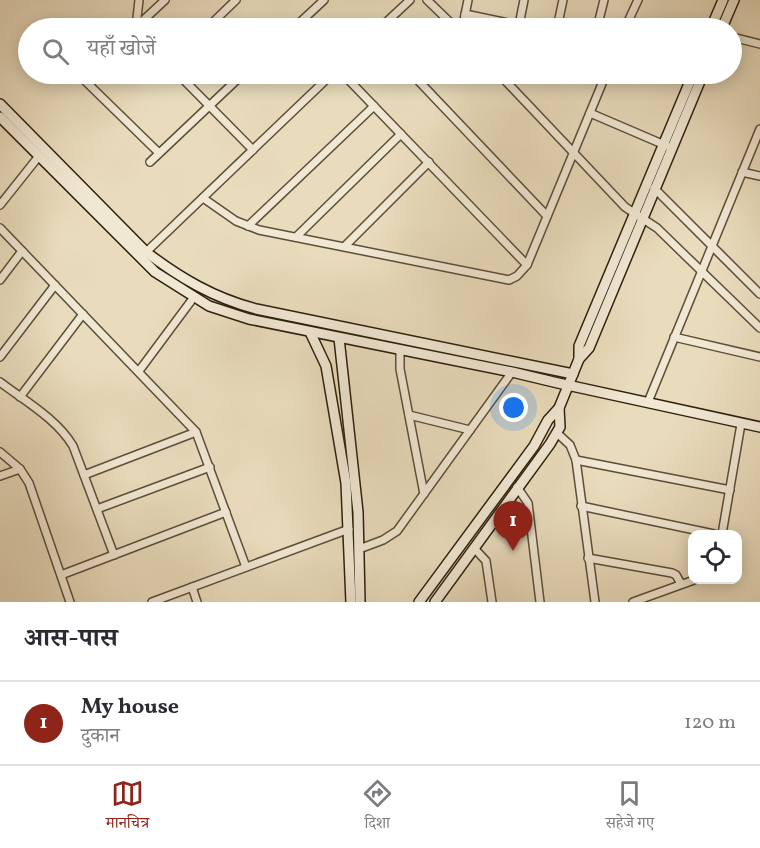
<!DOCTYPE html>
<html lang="hi">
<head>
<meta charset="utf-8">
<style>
  body { margin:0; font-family:Vollkorn,"Noto Serif Devanagari",serif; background:#f7f7f7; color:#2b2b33 }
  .controls { position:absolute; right:18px; bottom:18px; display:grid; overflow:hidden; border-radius:12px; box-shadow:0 3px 15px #0003 }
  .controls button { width:54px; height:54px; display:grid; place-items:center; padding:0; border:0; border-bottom:2px solid #e1e1e2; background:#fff; color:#2b2b33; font:30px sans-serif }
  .you { position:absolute; left:514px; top:408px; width:21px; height:21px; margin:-15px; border:4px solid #fff; border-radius:50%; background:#1a73e8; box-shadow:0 0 0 9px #1a73e833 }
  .badge { display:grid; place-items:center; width:39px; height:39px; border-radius:50%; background:#8f2418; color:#fff; font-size:20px; font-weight:700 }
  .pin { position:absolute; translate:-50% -50px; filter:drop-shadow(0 2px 3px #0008) }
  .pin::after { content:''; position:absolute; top:32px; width:21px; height:18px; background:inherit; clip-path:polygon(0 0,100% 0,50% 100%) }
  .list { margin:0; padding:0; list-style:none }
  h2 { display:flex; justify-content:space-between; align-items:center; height:78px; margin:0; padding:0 24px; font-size:26px }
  h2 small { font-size:20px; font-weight:400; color:#7c7c81 }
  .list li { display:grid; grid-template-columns:39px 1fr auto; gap:18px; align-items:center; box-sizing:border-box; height:84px; padding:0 24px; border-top:2px solid #e1e1e2 }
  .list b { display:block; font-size:22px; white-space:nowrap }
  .list p { margin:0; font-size:20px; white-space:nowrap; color:#7c7c81 }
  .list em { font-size:20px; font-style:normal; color:#7c7c81 }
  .icon { flex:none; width:33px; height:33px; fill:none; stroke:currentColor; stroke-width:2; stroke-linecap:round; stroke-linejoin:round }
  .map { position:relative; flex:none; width:760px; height:602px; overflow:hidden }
  .search { position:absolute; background:#fff; box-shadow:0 3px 15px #0003; left:18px; right:18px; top:18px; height:66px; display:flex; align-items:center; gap:15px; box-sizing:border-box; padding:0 21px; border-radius:33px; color:#7c7c81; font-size:22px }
  .sheet { height:162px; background:#fff }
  nav { display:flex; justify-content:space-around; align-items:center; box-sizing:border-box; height:84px; border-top:2px solid #e1e1e2; background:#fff; font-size:16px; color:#7c7c81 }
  nav a { display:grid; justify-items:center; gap:3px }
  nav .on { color:#8f2418 }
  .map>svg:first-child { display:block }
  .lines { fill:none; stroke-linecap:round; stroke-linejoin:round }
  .street-casing { stroke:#5d4e38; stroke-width:10 }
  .secondary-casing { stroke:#2e1f0b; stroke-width:12 }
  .street { stroke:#f1e8d4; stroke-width:7 }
  .secondary { stroke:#f1e8d4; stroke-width:9 }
</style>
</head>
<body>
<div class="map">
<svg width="760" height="602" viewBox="0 0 760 602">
  <rect width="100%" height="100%" fill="#e9dcbd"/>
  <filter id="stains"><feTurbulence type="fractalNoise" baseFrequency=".00333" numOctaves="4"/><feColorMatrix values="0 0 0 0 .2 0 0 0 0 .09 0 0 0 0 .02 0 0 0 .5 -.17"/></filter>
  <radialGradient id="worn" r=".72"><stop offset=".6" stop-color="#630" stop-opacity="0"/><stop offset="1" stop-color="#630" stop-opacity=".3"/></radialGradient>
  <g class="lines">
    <g class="street-casing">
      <g id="street">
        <path d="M427,0l29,28"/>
        <path d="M465,14l67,14"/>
        <path d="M519,25l5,-25"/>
        <path d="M136,27l29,-27"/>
        <path d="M136,27l3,-27"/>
        <path d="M207,28l29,-28"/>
        <path d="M294,28l30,-28"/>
        <path d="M380,28l30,-28"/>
        <path d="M459,28l5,-8 4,-20"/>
        <path d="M557,28l6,-28"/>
        <path d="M597,28l7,-28"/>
        <path d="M625,28l13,-28"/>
        <path d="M732,37l28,7"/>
        <path d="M78,74l81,79"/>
        <path d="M178,74l75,76"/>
        <path d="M343,74l184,191"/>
        <path d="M412,74l135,142"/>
        <path d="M499,74l126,133 32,21 103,100"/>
        <path d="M590,113l77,33"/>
        <path d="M150,162l93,-88"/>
        <path d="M742,172l18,4"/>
        <path d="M654,188l106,106"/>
        <path d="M203,198l33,23 23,9 250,50 8,-4 10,-11 79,-191"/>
        <path d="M0,205l39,-49"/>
        <path d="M248,226l126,-120"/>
        <path d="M0,228l196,204 50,135"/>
        <path d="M296,237l105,-103"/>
        <path d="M345,246l84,-84"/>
        <path d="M143,255l189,-181"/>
        <path d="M0,280l22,-29"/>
        <path d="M674,337l86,20"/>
        <path d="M400,349v20l24,125"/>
        <path d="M0,357l55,-72"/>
        <path d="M139,371l55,-74"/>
        <path d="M0,382c25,19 57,37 73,64l41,109"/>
        <path d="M20,397l63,-83"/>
        <path d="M648,402l112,-273"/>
        <path d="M409,415l61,15"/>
        <path d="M557,433l13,12 6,15 19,142"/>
        <path d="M0,452l20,17 9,14 41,119"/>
        <path d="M576,460l154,30"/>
        <path d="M84,475l112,-43"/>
        <path d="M0,476l20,-7"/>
        <path d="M517,487l11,16 12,99"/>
        <path d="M581,506l133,28"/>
        <path d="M97,509l113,-42"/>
        <path d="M722,534l19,-110"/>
        <path d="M474,548l12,13 6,41"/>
        <path d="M359,549l24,-9 14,-9 115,-159"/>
        <path d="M588,558l84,15 4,2 5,9"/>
        <path d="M61,575l165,-63"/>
        <path d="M192,587l5,15"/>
        <path d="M152,602l197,-73"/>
        <path d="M633,602l61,-22"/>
      </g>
    </g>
    <g class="secondary-casing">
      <g id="secondary">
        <path d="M711,28l12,-28"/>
        <path d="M722,28l12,-28"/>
        <path d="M0,104l146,148c34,26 68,46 110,57l317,65"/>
        <path d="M0,117l155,155 54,34 40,13 263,53 46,11 202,44"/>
        <path d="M310,332l16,34 20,117 5,119"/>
        <path d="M339,338l19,174 2,90"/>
        <path d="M579,359v-13l114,-272"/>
        <path d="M419,602l115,-156 14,-26 11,-12 20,-49 10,-11 114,-274"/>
        <path d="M435,602l115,-158 10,-17 -1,-19"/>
      </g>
    </g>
    <use href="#street" class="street"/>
    <use href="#secondary" class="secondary"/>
  </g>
  <rect width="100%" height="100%" filter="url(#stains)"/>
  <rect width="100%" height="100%" fill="url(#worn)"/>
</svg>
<div class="controls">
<button><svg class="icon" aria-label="locate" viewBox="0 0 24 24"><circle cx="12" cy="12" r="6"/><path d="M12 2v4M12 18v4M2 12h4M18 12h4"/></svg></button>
</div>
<div class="you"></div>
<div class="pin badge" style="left:513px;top:551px">1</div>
<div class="search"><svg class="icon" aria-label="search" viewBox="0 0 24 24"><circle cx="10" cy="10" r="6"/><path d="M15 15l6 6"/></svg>यहाँ खोजें</div>
</div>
<section class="sheet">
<h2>आस-पास<small></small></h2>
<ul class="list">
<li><span class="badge">1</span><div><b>My house</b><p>दुकान</p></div><em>120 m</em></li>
</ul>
</section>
<nav>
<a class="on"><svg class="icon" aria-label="map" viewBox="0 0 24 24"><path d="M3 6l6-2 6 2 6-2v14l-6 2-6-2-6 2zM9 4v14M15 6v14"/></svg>मानचित्र</a>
<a><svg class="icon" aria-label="directions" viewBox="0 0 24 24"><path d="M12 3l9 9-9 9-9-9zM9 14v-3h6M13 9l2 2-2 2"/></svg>दिशा</a>
<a><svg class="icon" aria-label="saved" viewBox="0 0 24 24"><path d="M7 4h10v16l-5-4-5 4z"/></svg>सहेजे गए</a>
</nav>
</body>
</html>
